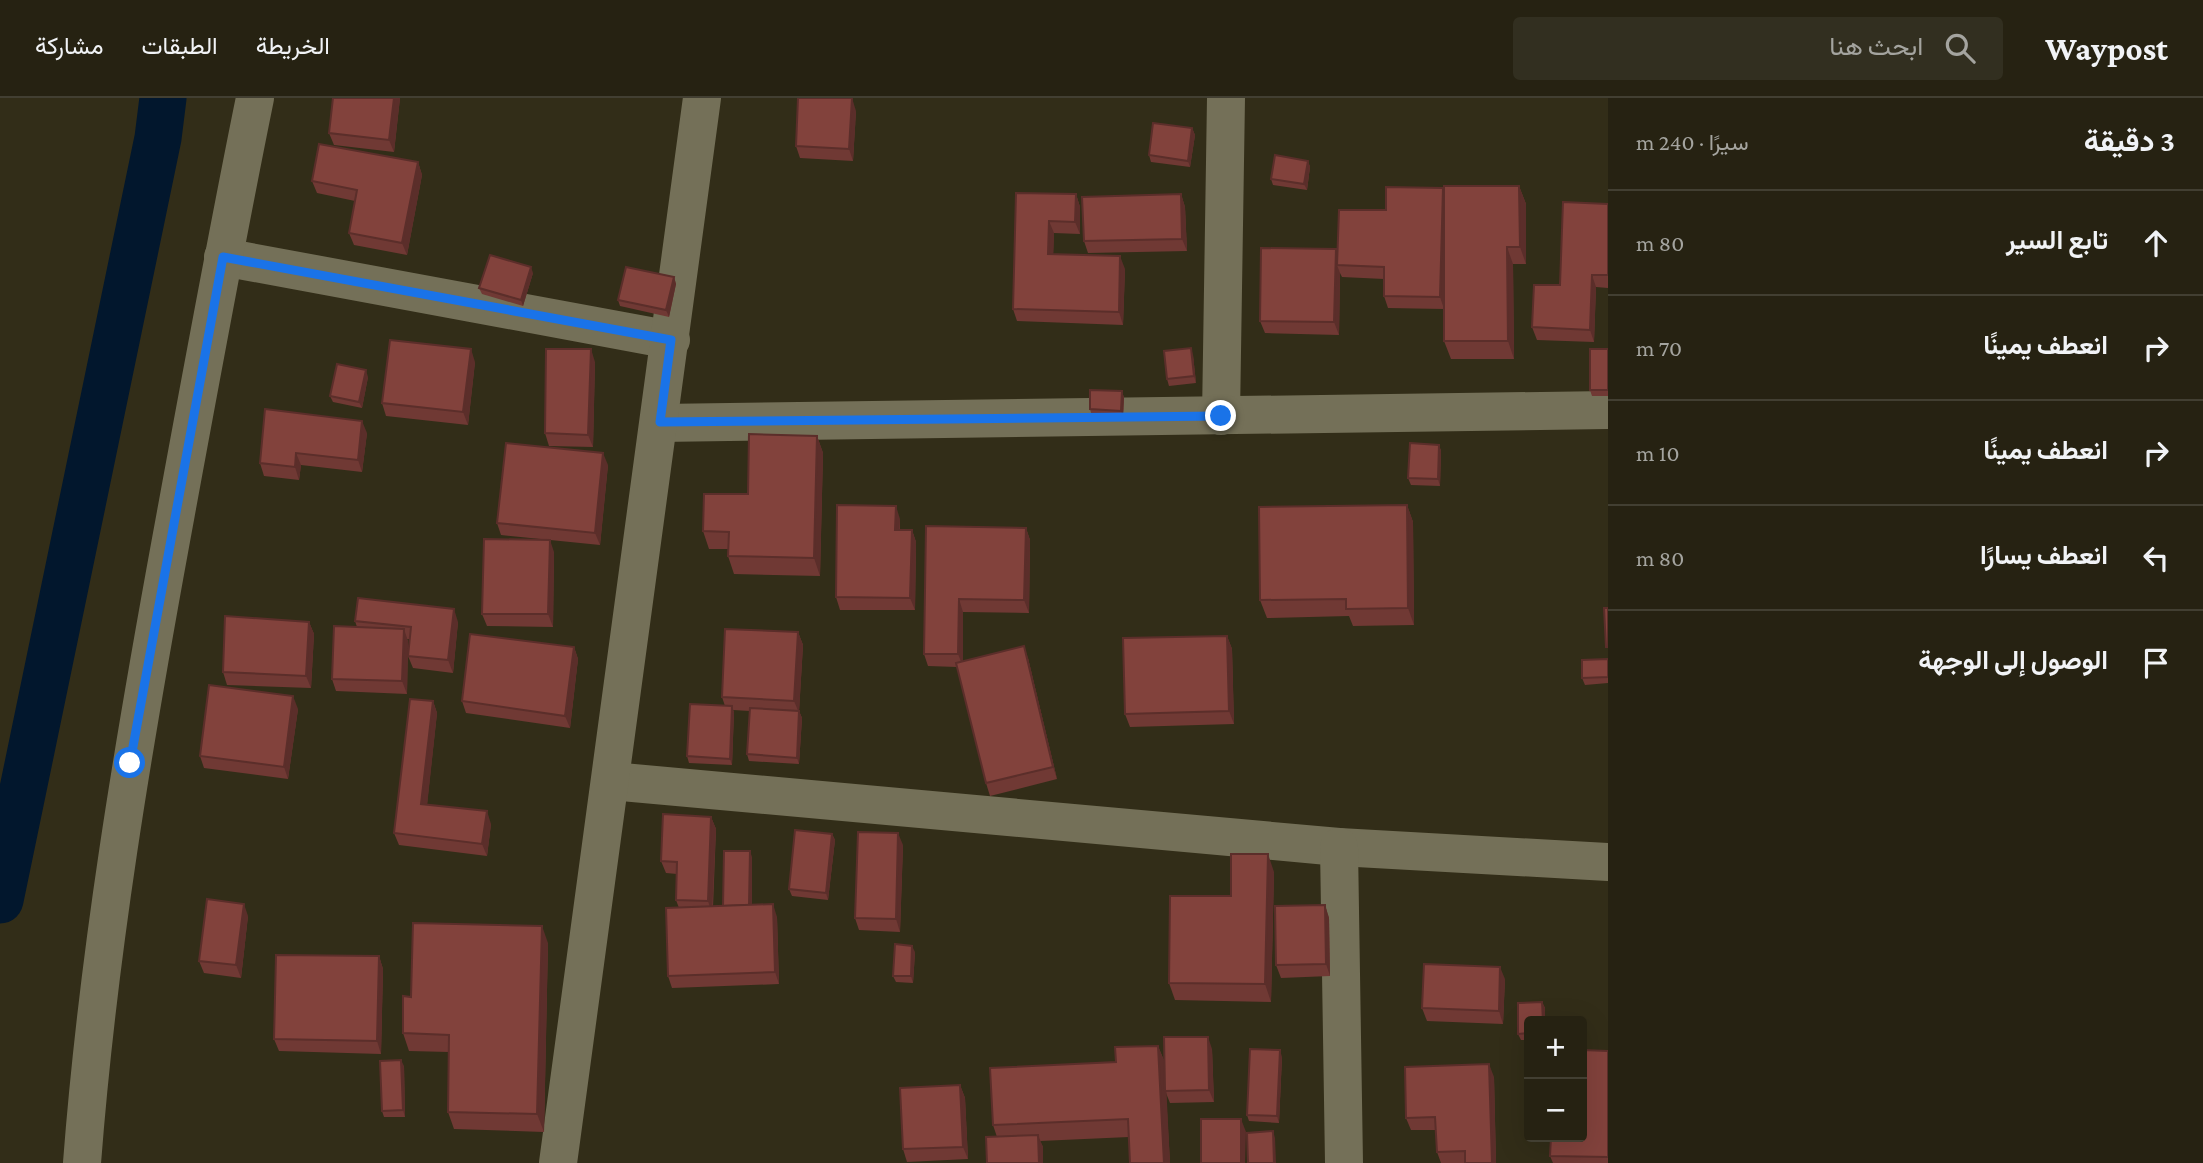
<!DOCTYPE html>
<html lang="ar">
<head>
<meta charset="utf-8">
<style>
  body { margin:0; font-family:"Crimson Pro",Vazirmatn,serif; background:#322f20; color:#f1f3f6; direction:rtl }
  .controls { position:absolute; right:21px; bottom:21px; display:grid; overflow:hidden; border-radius:7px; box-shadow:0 7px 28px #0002 }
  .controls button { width:63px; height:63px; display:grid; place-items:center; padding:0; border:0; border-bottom:2px solid #423f32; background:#262212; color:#f1f3f6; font:35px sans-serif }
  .stop { position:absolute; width:21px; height:21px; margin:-16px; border:5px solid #1a73e8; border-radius:50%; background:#fff }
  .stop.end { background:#1a73e8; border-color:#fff; box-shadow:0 2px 7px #0008 }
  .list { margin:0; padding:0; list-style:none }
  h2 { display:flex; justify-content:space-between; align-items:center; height:91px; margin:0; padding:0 28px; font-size:30px }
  h2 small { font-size:23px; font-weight:400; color:#a4a49f }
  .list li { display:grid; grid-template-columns:46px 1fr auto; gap:21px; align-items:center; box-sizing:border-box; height:105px; padding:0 28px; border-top:2px solid #423f32 }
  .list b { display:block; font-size:26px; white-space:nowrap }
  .list em { font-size:23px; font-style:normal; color:#a4a49f }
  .icon { flex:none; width:38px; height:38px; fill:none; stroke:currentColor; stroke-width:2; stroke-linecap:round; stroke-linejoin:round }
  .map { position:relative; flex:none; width:1608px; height:1065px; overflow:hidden; direction:ltr }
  header { display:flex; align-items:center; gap:42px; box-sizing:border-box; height:98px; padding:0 35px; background:#262212; border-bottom:2px solid #423f32 }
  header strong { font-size:33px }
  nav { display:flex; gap:38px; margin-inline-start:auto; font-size:24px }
  .search { width:490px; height:63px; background:#322f20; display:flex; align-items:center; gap:18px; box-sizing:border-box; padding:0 24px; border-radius:7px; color:#a4a49f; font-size:26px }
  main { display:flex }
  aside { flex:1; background:#262212 }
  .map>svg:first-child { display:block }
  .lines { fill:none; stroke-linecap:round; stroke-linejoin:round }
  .canal { stroke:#02172d; stroke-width:47 }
  .minor { stroke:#747058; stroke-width:38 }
  .wall { fill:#703934 }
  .shaded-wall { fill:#5b2e2a }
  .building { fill:#82423c; stroke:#5b2e2a; stroke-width:2 }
  .route { stroke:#1a73e8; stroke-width:9 }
</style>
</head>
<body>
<header>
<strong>Waypost</strong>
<div class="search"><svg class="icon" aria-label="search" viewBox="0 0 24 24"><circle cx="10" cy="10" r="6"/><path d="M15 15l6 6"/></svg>ابحث هنا</div>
<nav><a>الخريطة</a><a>الطبقات</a><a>مشاركة</a></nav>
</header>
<main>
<aside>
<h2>3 دقيقة<small>سيرًا · 240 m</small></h2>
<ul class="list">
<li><svg class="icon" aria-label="ahead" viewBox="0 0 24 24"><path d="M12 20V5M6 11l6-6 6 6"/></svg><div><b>تابع السير</b></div><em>80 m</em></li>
<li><svg class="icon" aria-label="right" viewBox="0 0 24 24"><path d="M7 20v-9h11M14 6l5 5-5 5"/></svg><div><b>انعطف يمينًا</b></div><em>70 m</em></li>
<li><svg class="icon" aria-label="right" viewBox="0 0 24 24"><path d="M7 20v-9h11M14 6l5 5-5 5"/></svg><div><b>انعطف يمينًا</b></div><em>10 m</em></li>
<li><svg class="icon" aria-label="left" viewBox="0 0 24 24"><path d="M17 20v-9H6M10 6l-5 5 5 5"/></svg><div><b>انعطف يسارًا</b></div><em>80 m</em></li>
<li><svg class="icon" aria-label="arrive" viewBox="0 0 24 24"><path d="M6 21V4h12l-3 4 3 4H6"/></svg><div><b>الوصول إلى الوجهة</b></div></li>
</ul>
</aside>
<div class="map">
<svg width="1608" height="1065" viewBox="0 0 1608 1065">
  <rect width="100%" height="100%" fill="#322d18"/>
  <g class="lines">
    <path class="canal" d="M0,802l158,-762 5,-40"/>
    <g class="minor">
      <path d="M223,159l448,83"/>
      <path d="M1221,318l5,-318"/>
      <path d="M660,325l948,-13"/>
      <path d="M611,683l728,66 269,15"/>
      <path d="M1339,749l5,316"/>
      <path d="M82,1065c16,-209 51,-416 89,-623 27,-147 54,-295 84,-442"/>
      <path d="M558,1065l144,-1065"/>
    </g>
  </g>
  <g class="wall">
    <path d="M333,0h67l-6,54 -60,-7 -5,-12z"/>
    <path d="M856,13l-3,50 -53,-3 -4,-12z"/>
    <path d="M1192,30l3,7 -5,32 -39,-5 -2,-7z"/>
    <path d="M1308,63l2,6 -3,23 -34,-5 -2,-6z"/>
    <path d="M418,64l4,13 -15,80 -53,-10 -5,-12 6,-32 -38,-8 -5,-12z"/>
    <path d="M1519,88l7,18v60h-13l1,95h-63l-7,-18v-32l-56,-1 -4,-12v-17l-42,-2 -2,-4 -1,62 -74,-2 -5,-12 77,-67 49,-44 58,-19z"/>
    <path d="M1016,95l60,1 4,13v27l-26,-1 -1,21 72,15 -2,56 -106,-4 -4,-12z"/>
    <path d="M1181,96l4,13 2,44 -99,2 -4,-12z"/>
    <path d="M1608,106v84l-12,-1 -2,55 -57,-2 -5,-13 28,-42z"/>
    <path d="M533,175l-10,33 -41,-12 -3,-6z"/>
    <path d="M674,179l2,7 -7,33 -49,-11 -2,-6z"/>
    <path d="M1608,251v47h-16l-2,-6z"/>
    <path d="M1193,257l3,28 -27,3 -2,-7z"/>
    <path d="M475,264l-7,63 -82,-9 -4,-13z"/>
    <path d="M595,264l-2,85 -44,-1 -4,-13z"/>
    <path d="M368,279l-6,31 -29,-6 -3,-6z"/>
    <path d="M1122,293l2,7 -1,19 -31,-1 -2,-7z"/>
    <path d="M367,335l-5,39 -61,-7 -2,15 -35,-4 -4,-13z"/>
    <path d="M817,338l6,17 -3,123 -86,-2 -6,-18v-7h-19l-6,-18z"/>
    <path d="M1439,347l2,6 -1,35 -29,-1 -3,-7z"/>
    <path d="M608,367l-8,80 -99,-10 -4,-12z"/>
    <path d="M1407,407l6,17 1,103 -61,1 -4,-10 -82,2 -7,-18z"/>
    <path d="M900,421v11h12l4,12 -1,68h-75l-4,-13z"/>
    <path d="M926,428l100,2 4,12 -1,73 -66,-1v49l65,-3 29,121 -67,17 -4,-13 -29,-116 -29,-1 -4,-12z"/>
    <path d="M554,454l-1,75 -66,-1 -5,-12z"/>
    <path d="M355,523l103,1 -5,51 -40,-5 -5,-12 2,-17h-3l1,2 -1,53 -71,-3 -4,-12 25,-52z"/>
    <path d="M309,524l5,12 -3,54 -84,-3 -4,-13z"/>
    <path d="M798,534l5,13 -4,66 3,7 -3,46 -50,-3 -2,-7 3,-43 -17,-1 1,2 -2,53 -43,-2 -2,-7 38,-50 -3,-9z"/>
    <path d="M1227,538l5,13 2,75 -104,3 -5,-13z"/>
    <path d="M574,549l4,12 -8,69 -104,-15 -4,-12z"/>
    <path d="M1608,561v24l-23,2 -3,-7z"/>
    <path d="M433,603l4,12 -10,91 64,20 -4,32 -88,-11 -5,-12z"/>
    <path d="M298,611l-10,70 -84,-11 -4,-12z"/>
    <path d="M711,719l5,12 -3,78 10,-1 29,-49v48l25,12 2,67 -107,4 -4,-12 11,-68 -3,-8 1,-26 -11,-1 -5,-12z"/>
    <path d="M832,736l3,6 -7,60 -36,-4 -3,-7z"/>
    <path d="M903,747l-3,87 -41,-2 -4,-12z"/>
    <path d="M1274,774l-3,130 -96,-2 -6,-17 62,-87z"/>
    <path d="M1325,807l4,13 1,58 -49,2 -5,-13z"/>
    <path d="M248,818l-7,62 -37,-5 -5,-12z"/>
    <path d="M548,845l-4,189 -90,-3 -6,-17 1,-60 -40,-1 -6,-18 8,-36z"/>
    <path d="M915,854l-2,31 -17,-1 -3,-6z"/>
    <path d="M379,858l4,13 -2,85 -102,-3 -5,-12z"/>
    <path d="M1505,881l-2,45 -76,-3 -5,-13z"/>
    <path d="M1542,904l3,6v13h-16v19h-8l-3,-6v-31z"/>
    <path d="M1158,948l7,17 47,-14 2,53 -44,1 -4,-10 4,70h-40l-1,-26 -89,4 3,6 -46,-10 -4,-12 123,-63z"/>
    <path d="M1608,953v112h-55l-3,-7z"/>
    <path d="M1282,959l-3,66 -30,-2 -2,-6z"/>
    <path d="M404,968l1,51h-21l-2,-6z"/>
    <path d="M1494,979l2,86h-55l-4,-11 -1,-22h-25l-5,-12z"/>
    <path d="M960,987l5,13 3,61 -61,3 -4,-13z"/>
  </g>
  <g class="shaded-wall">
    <path d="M394,0h6l-6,54 -5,-12z"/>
    <path d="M852,0l4,13 -3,50 -4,-12z"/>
    <path d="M1192,30l3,7 -5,32 -2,-6z"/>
    <path d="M1308,63l2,6 -3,23 -3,-6z"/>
    <path d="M418,64l4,13 -15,80 -5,-12z"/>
    <path d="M1519,88l7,18v60l-6,-17z"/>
    <path d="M1443,90l4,13 -3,108 -4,-12z"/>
    <path d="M1076,96l4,13v27l-5,-12z"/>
    <path d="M1181,96l4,13 2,44 -5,-12z"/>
    <path d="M1049,123l5,12 -1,33 -5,-12z"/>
    <path d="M1507,149l6,17 1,95 -6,-18z"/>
    <path d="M1336,151l4,13 -3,3 3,8 -1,62 -5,-13z"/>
    <path d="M1120,158l5,13 -2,56 -4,-13z"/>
    <path d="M531,169l2,6 -10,33 -2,-6z"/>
    <path d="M1592,177l4,12 -2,55 -4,-12z"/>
    <path d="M674,179l2,7 -7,33 -3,-7z"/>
    <path d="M1191,250l2,7 3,28 -2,-7z"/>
    <path d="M471,251l4,13 -7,63 -5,-13z"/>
    <path d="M591,251l4,13 -2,85 -5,-12z"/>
    <path d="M366,272l2,7 -6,31 -3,-6z"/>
    <path d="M1122,293l2,7 -1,19 -2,-6z"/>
    <path d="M362,323l5,12 -5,39 -4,-12z"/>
    <path d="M817,338l6,17 -3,123 -6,-18z"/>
    <path d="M1439,347l2,6 -1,35 -2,-7z"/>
    <path d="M296,355l5,12 -2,15 -4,-13z"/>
    <path d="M603,355l5,12 -8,80 -5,-12z"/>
    <path d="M1407,407l6,17 1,103 -6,-17z"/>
    <path d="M896,408l4,13 -1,23 -4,-12z"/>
    <path d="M1026,430l4,12 -1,73 -5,-13z"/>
    <path d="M912,432l4,12 -1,68 -5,-12z"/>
    <path d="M550,442l4,12 -1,75 -5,-13z"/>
    <path d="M959,501l4,13v55l-5,-13z"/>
    <path d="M454,511l4,13 -5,51 -5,-13z"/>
    <path d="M309,524l5,12 -3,54 -5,-12z"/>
    <path d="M404,531l4,12 -1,53 -5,-13z"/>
    <path d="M798,534l5,13 -4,68 -5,-12z"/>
    <path d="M1227,538l5,13 2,75 -5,-13z"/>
    <path d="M1024,548l4,12 29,121 -4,-12z"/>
    <path d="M574,549l4,12 -8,69 -5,-12z"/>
    <path d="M293,598l5,13 -10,70 -4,-12z"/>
    <path d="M433,603l4,12 -11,103 -5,-12z"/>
    <path d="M732,608l2,6 -2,53 -2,-6z"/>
    <path d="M799,613l3,7 -3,46 -2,-6z"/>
    <path d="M487,713l4,13 -4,32 -5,-12z"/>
    <path d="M711,719l5,12 -4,85 -4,-13z"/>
    <path d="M898,735l5,12 -3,87 -4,-13z"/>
    <path d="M832,736l3,6 -7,60 -2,-7z"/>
    <path d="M750,753l2,6v57l-3,-7z"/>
    <path d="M1268,756l6,18 -3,130 -6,-18z"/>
    <path d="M244,806l4,12 -7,62 -5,-13z"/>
    <path d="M773,806l4,13 2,67 -4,-12z"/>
    <path d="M1325,807l4,13 1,58 -4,-12z"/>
    <path d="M542,828l6,17 -4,189 -7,-18z"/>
    <path d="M912,848l3,6 -2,31 -2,-7z"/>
    <path d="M379,858l4,13 -2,85 -4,-13z"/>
    <path d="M1500,869l5,12 -2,45 -4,-13z"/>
    <path d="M1542,904l3,6v13h-2z"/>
    <path d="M1208,939l4,12 2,53 -5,-12z"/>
    <path d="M1158,948l7,17 5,100h-6z"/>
    <path d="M1280,952l2,7 -3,66 -2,-7z"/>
    <path d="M401,962l3,6 1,51 -2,-7z"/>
    <path d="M1489,966l5,13 2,86h-4z"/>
    <path d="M960,987l5,13 3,61 -5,-12z"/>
    <path d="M1241,1021l5,13 -1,31h-4z"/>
    <path d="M1273,1033l2,7 1,25h-2z"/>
    <path d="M1038,1037l5,12v16h-4z"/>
  </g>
  <g class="building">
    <path d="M333,0h61l-5,42 -60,-7z"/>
    <path d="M798,0h54l-3,51 -53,-3z"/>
    <path d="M1153,25l39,5 -4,33 -39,-6z"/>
    <path d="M319,46l99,18 -16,81 -53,-10 8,-43 -45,-9z"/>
    <path d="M1275,57l33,6 -4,23 -33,-5z"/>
    <path d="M1444,88h75l1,61h-13l1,94h-64z"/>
    <path d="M1386,89l57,1 -3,109 -56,-1v-29l-47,-2 2,-55h47z"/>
    <path d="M1016,95l60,1 -1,28 -26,-1 -1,33 72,2 -1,56 -106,-3z"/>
    <path d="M1181,96l1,45 -98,2 -2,-44z"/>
    <path d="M1563,104l45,2v71h-16l-2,55 -58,-3 2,-42h26z"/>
    <path d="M1261,150l75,1 -2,73 -74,-1z"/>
    <path d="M490,157l41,12 -10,33 -42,-12z"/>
    <path d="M626,169l48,10 -8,33 -48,-10z"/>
    <path d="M390,242l81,9 -8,63 -81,-9z"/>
    <path d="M1191,250l3,28 -27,3 -3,-28z"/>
    <path d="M546,251h45l-3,86 -43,-2z"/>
    <rect x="1590" y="251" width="18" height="41"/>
    <path d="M337,266l29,6 -7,32 -29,-6z"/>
    <path d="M1090,292l32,1 -1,20 -31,-2z"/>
    <path d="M265,311l97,12 -4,39 -62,-7 -1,14 -35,-4z"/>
    <path d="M749,336l68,2 -3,122 -86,-2 1,-24 -26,-1 1,-37h44z"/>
    <path d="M506,345l97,10 -8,80 -98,-10z"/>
    <path d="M1410,345l29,2 -1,34 -30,-1z"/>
    <path d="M837,407l59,1 -1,24h17l-2,68 -74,-1z"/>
    <path d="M1407,407l1,103 -62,1v-10l-86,1 -1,-93z"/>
    <path d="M926,428l100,2 -2,72 -65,-1 -1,55h-34z"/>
    <path d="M484,441l66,1 -2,74h-66z"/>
    <path d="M358,500l96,11 -6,51 -40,-4 3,-29 -56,-6z"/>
    <path d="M1604,510h4v39h-2z"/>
    <path d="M225,518l84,6 -3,54 -83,-4z"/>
    <path d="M334,528l70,3 -2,52 -70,-2z"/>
    <path d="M725,531l73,3 -4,69 -72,-4z"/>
    <path d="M470,536l104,13 -9,69 -103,-15z"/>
    <path d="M1227,538l2,75 -104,3 -2,-76z"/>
    <path d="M1024,548l29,121 -67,16 -30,-120z"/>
    <path d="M1608,561v18l-26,1v-18z"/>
    <path d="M209,587l84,11 -9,71 -84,-11z"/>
    <path d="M410,601l23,2 -12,103 66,7 -5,33 -88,-11z"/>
    <path d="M690,606l42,2 -2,53 -43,-3z"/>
    <path d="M750,610l49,3 -2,47 -50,-4z"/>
    <path d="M663,716l48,3 -3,84 -32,-1 1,-38 -16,-1z"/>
    <path d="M795,732l37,4 -6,59 -37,-4z"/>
    <path d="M858,734l40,1 -2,86 -41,-1z"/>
    <path d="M724,753h26l-1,54 -26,1z"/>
    <path d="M1231,756h37l-3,130 -96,-1 1,-87h61z"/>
    <path d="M207,801l37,5 -8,61 -37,-4z"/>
    <path d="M773,806l2,68 -107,4 -2,-68z"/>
    <path d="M1325,807l1,59 -50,1 -1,-59z"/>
    <path d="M413,825l129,3 -5,188 -89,-2 1,-77 -46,-2v-37l8,1z"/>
    <path d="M895,846l17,2 -1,30h-18z"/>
    <path d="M276,857l103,1 -2,85 -103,-2z"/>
    <path d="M1424,866l76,3 -1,44 -77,-3z"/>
    <path d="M1542,904l1,19h-14v12l-11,1v-31z"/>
    <path d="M1164,939h44l1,53 -44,1z"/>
    <path d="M1158,948l6,117h-34l-2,-44 -135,6 -3,-57 126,-6 -1,-15z"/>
    <path d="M1250,951l30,1 -3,66 -30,-1z"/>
    <path d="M1582,952l26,1v106l-58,-1 1,-19h31z"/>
    <path d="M401,962l2,50 -21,1 -2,-50z"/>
    <path d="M1489,966l3,99h-27v-12l-28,1 -2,-35 -29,1 -1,-51z"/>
    <path d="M960,987l3,62 -60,2 -3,-61z"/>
    <rect x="1201" y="1021" width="40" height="44"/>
    <path d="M1273,1033l1,32h-26l-1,-30z"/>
    <path d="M1038,1037l1,28h-52l-1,-26z"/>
  </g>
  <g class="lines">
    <path class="route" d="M130,665l93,-506 448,83 -11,82 561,-6"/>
  </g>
</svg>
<div class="controls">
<button>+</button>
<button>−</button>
</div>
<div class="stop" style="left:130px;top:665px"></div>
<div class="stop end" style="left:1221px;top:318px"></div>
</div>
</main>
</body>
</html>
